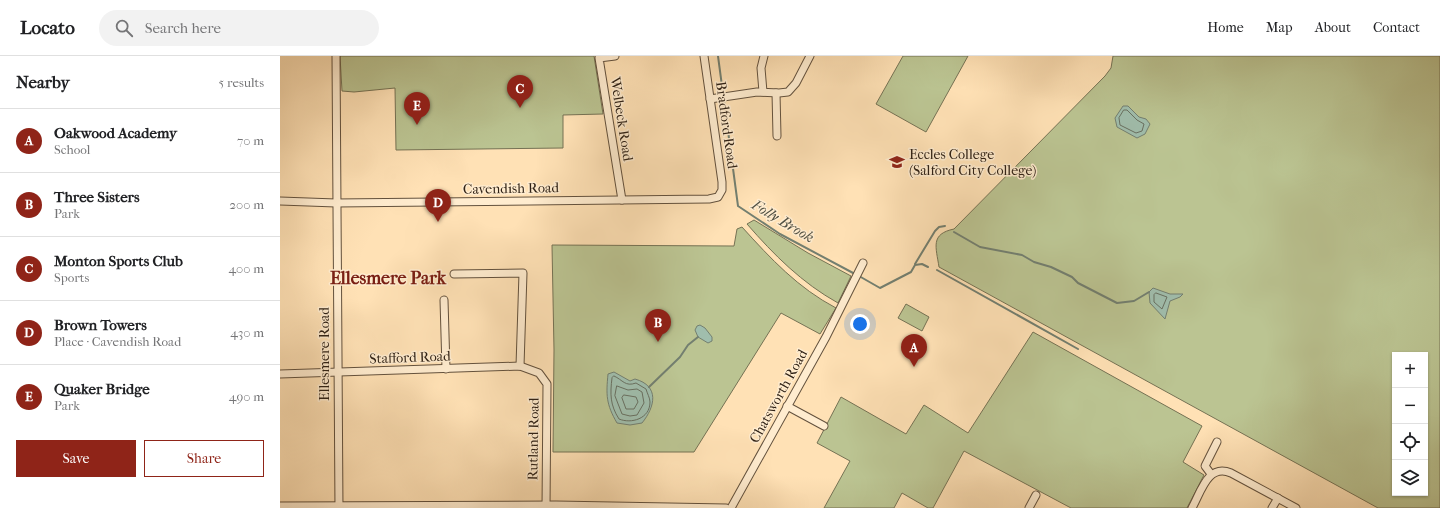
<!DOCTYPE html>
<html lang="en">
<head>
<meta charset="utf-8">
<style>
  body { margin:0; font-family:"IM FELL French Canon",serif; background:#f2f2f2; color:#202124 }
  .controls { position:absolute; right:12px; bottom:12px; display:grid; overflow:hidden; border-radius:0px; box-shadow:0 1px 3px #0004 }
  .controls button { width:36px; height:36px; display:grid; place-items:center; padding:0; border:0; border-bottom:1px solid #e0e0e0; background:#fff; color:#202124; font:20px sans-serif }
  .you { position:absolute; left:580px; top:268px; width:14px; height:14px; margin:-10px; border:3px solid #fff; border-radius:50%; background:#1a73e8; box-shadow:0 0 0 6px #1a73e833 }
  .badge { display:grid; place-items:center; width:26px; height:26px; border-radius:50%; background:#8f2418; color:#fff; font-size:13px; font-weight:700 }
  .pin { position:absolute; translate:-50% -33px; filter:drop-shadow(0 1px 2px #0008) }
  .pin::after { content:''; position:absolute; top:21px; width:14px; height:12px; background:inherit; clip-path:polygon(0 0,100% 0,50% 100%) }
  .list { margin:0; padding:0; list-style:none }
  h2 { display:flex; justify-content:space-between; align-items:center; height:52px; margin:0; padding:0 16px; font-size:17px }
  h2 small { font-size:13px; font-weight:400; color:#757577 }
  .list li { display:grid; grid-template-columns:26px 1fr auto; gap:12px; align-items:center; box-sizing:border-box; height:64px; padding:0 16px; border-top:1px solid #e0e0e0 }
  .list b { display:block; font-size:15px; white-space:nowrap }
  .list p { margin:0; font-size:13px; white-space:nowrap; color:#757577 }
  .list em { font-size:13px; font-style:normal; color:#757577 }
  .actions { display:flex; gap:8px; padding:12px 16px }
  .actions a { flex:1; padding:9px 0; border:1px solid #8f2418; border-radius:0px; text-align:center; font-size:14px; color:#8f2418 }
  .actions .main { background:#8f2418; color:#fff }
  .icon { flex:none; width:22px; height:22px; fill:none; stroke:currentColor; stroke-width:2; stroke-linecap:round; stroke-linejoin:round }
  .map { position:relative; flex:none; width:1160px; height:452px; overflow:hidden }
  header { display:flex; align-items:center; gap:24px; box-sizing:border-box; height:56px; padding:0 20px; background:#fff; border-bottom:1px solid #e0e0e0 }
  header strong { font-size:19px }
  nav { display:flex; gap:22px; margin-inline-start:auto; font-size:14px }
  .search { width:280px; height:36px; background:#f2f2f2; display:flex; align-items:center; gap:10px; box-sizing:border-box; padding:0 14px; border-radius:22px; color:#757577; font-size:15px }
  main { display:flex }
  aside { flex:1; background:#fff }
  .map>svg:first-child { display:block }
  .green { fill:#bbc492; stroke:#757254; fill-rule:evenodd }
  .water { fill:#a0bead; stroke:#737f70 }
  .lines { fill:none; stroke-linecap:round; stroke-linejoin:round }
  .shore { stroke:#687061; stroke-width:1 }
  .stream { stroke:#737f70; stroke-width:2 }
  .minor-casing { stroke:#63513d; stroke-width:9 }
  .minor { stroke:#ffeccf; stroke-width:7 }
  .labels { text-anchor:middle; stroke-width:3; stroke-linejoin:round; paint-order:stroke }
  .street-label { font-size:14px; fill:#2f2115; stroke:#ffeccf }
  .poi-label { font-size:14px; fill:#2f2115; stroke:#ffeccf; text-anchor:start }
  .water-label { font-size:15px; font-style:italic; fill:#515043; stroke:#ffeccf }
  .district-label { font-size:18px; font-weight:bold; fill:#7a1f14; stroke:#ffeccf }
</style>
</head>
<body>
<header>
<strong>Locato</strong>
<div class="search"><svg class="icon" aria-label="search" viewBox="0 0 24 24"><circle cx="10" cy="10" r="6"/><path d="M15 15l6 6"/></svg>Search here</div>
<nav><a>Home</a><a>Map</a><a>About</a><a>Contact</a></nav>
</header>
<main>
<aside>
<h2>Nearby<small>5 results</small></h2>
<ul class="list">
<li><span class="badge">A</span><div><b>Oakwood Academy</b><p>School</p></div><em>70 m</em></li>
<li><span class="badge">B</span><div><b>Three Sisters</b><p>Park</p></div><em>200 m</em></li>
<li><span class="badge">C</span><div><b>Monton Sports Club</b><p>Sports</p></div><em>400 m</em></li>
<li><span class="badge">D</span><div><b>Brown Towers</b><p>Place · Cavendish Road</p></div><em>430 m</em></li>
<li><span class="badge">E</span><div><b>Quaker Bridge</b><p>Park</p></div><em>490 m</em></li>
</ul>
<div class="actions"><a class="main">Save</a><a>Share</a></div>
</aside>
<div class="map">
<svg width="1160" height="452" viewBox="0 0 1160 452">
  <rect width="100%" height="100%" fill="#ffe1b5"/>
  <filter id="stains"><feTurbulence type="fractalNoise" baseFrequency=".005" numOctaves="4"/><feColorMatrix values="0 0 0 0 .2 0 0 0 0 .09 0 0 0 0 .02 0 0 0 .5 -.17"/></filter>
  <radialGradient id="worn" r=".72"><stop offset=".6" stop-color="#630" stop-opacity="0"/><stop offset="1" stop-color="#630" stop-opacity=".3"/></radialGradient>
  <g class="green">
    <path d="M60,0h254l9,58 -40,1v33l-167,2 -1,-62 -41,4 -12,-1z"/>
    <path d="M623,0h65l-42,76 -50,-28z"/>
    <path d="M833,0h327v452h-62l-439,-241c-3,-20 -9,-33 15,-38l151,-153 6,-8zM1115,299h30v138h-30z"/>
    <path d="M474,164l54,33 43,23 -13,27c-36,-20 -64,-48 -91,-79z"/>
    <path d="M462,171c29,32 56,61 94,81l-16,26 -39,-21 -87,139h-141l1,-102 -2,-105 182,1 3,-17z"/>
    <path d="M626,248l23,13 -7,14 -24,-13z"/>
    <path d="M753,276l169,94 -19,36 21,13 -17,33h-116l-107,-57 -31,57h-5l-26,-15 -8,15h-70l26,-47 -33,-18 24,-46 65,37 18,-29 44,28z"/>
  </g>
  <g class="water">
    <path d="M843,50h5l11,11 7,2 4,5 -5,10 -8,4 -20,-11 -2,-9z"/>
    <path d="M873,232l17,6h13l-3,3 -10,4 -5,18 -15,-16 -1,-11z"/>
    <path d="M420,269l5,3 7,9v4l-4,2 -10,-6 -3,-7 2,-4z"/>
    <path d="M334,316l16,9 5,-2c25,7 20,28 7,44l-12,2 -13,-2c-11,-19 -11,-28 -9,-49z"/>
  </g>
  <g class="lines">
    <g class="shore">
      <path d="M844,54h3l10,10 7,4 -2,7 -6,2 -16,-8 -1,-7z"/>
      <path d="M876,237l11,4 -5,12 -8,-7v-7z"/>
      <path d="M334,320c9,4 11,11 22,7l10,6c1,4 4,9 4,13 0,17 -19,22 -31,17 -9,-14 -9,-25 -7,-41z"/>
      <path d="M337,330l11,4 9,-1 5,3 2,11 -7,12 -7,1 -8,-2 -7,-18z"/>
      <path d="M344,339l12,2 2,5 -4,7h-8l-4,-11z"/>
    </g>
    <g class="stream">
      <path d="M438,0l20,150 42,28 75,40"/>
      <path d="M674,176l26,15 42,8 12,7 17,5 21,10 6,6 39,20 17,-2 15,-9"/>
      <path d="M635,208l20,-33 4,-4 6,-1"/>
      <path d="M657,214l141,79"/>
      <path d="M579,220l21,12 31,-16 4,-7 7,-1 6,3"/>
      <path d="M369,331l31,-30 8,-12 10,-8"/>
    </g>
    <g class="minor-casing">
      <g id="minor">
        <path d="M56,0l3,452"/>
        <path d="M335,0l-16,2 23,142"/>
        <path d="M483,36l-2,-24 3,-12"/>
        <path d="M496,37l1,43"/>
        <path d="M430,43l47,-7 22,1 9,-1 8,-9 14,-27"/>
        <path d="M0,145l56,2 373,-4 9,-2 4,-7v-8l-18,-126"/>
        <path d="M174,218l69,-1 -3,93"/>
        <path d="M164,244l2,69"/>
        <path d="M0,318l240,-8 19,7 8,11 -1,124"/>
        <path d="M507,350l37,20"/>
        <path d="M931,418l-6,-8 12,-24"/>
        <path d="M0,450l276,-1 170,3"/>
        <path d="M451,452l95,-171 37,-74"/>
        <path d="M749,452l7,-13"/>
        <path d="M912,452c9,-16 16,-45 39,-35l65,35"/>
        <path d="M992,452l6,-10"/>
      </g>
    </g>
    <use href="#minor" class="minor"/>
  </g>
  <defs>
    <g id="university-bare" transform="scale(1.2)"><path d="M0-5L7-2L0 1L-7-2ZM-4 1L0 2.5L4 1V4Q0 6-4 4Z" fill="#8f2418" stroke="#ffeccf" stroke-width="2.5" paint-order="stroke"/></g>
  </defs>
  <g fill-rule="evenodd">
    <use href="#university-bare" x="617" y="106"/>
  </g>
  <g class="labels">
    <g class="street-label">
      <text transform="translate(342 63) rotate(81)" y="5">Welbeck Road</text>
      <text transform="translate(447 69) rotate(82)" y="5">Bradford Road</text>
      <text transform="translate(231 132) rotate(-1)" y="5">Cavendish Road</text>
      <text transform="translate(44 298) rotate(-90)" y="5">Ellesmere Road</text>
      <text transform="translate(130 301) rotate(-2)" y="5">Stafford Road</text>
      <text transform="translate(498 340) rotate(-61)" y="5">Chatsworth Road</text>
      <text transform="translate(253 383) rotate(-89)" y="5">Rutland Road</text>
    </g>
    <g class="poi-label">
      <text x="629" y="103">Eccles College<tspan x="629" dy="16">(Salford City College)</tspan></text>
    </g>
    <g class="water-label">
      <text transform="translate(503 165) rotate(31)" y="5">Folly Brook</text>
    </g>
    <g class="district-label">
      <text x="108" y="228">Ellesmere Park</text>
    </g>
  </g>
  <rect width="100%" height="100%" filter="url(#stains)"/>
  <rect width="100%" height="100%" fill="url(#worn)"/>
</svg>
<div class="controls">
<button>+</button>
<button>−</button>
<button><svg class="icon" aria-label="locate" viewBox="0 0 24 24"><circle cx="12" cy="12" r="6"/><path d="M12 2v4M12 18v4M2 12h4M18 12h4"/></svg></button>
<button><svg class="icon" aria-label="layers" viewBox="0 0 24 24"><path d="M12 4l9 5-9 5-9-5zM3 14l9 5 9-5"/></svg></button>
</div>
<div class="you"></div>
<div class="pin badge" style="left:634px;top:311px">A</div>
<div class="pin badge" style="left:378px;top:286px">B</div>
<div class="pin badge" style="left:240px;top:52px">C</div>
<div class="pin badge" style="left:158px;top:166px">D</div>
<div class="pin badge" style="left:137px;top:69px">E</div>
</div>
</main>
</body>
</html>
